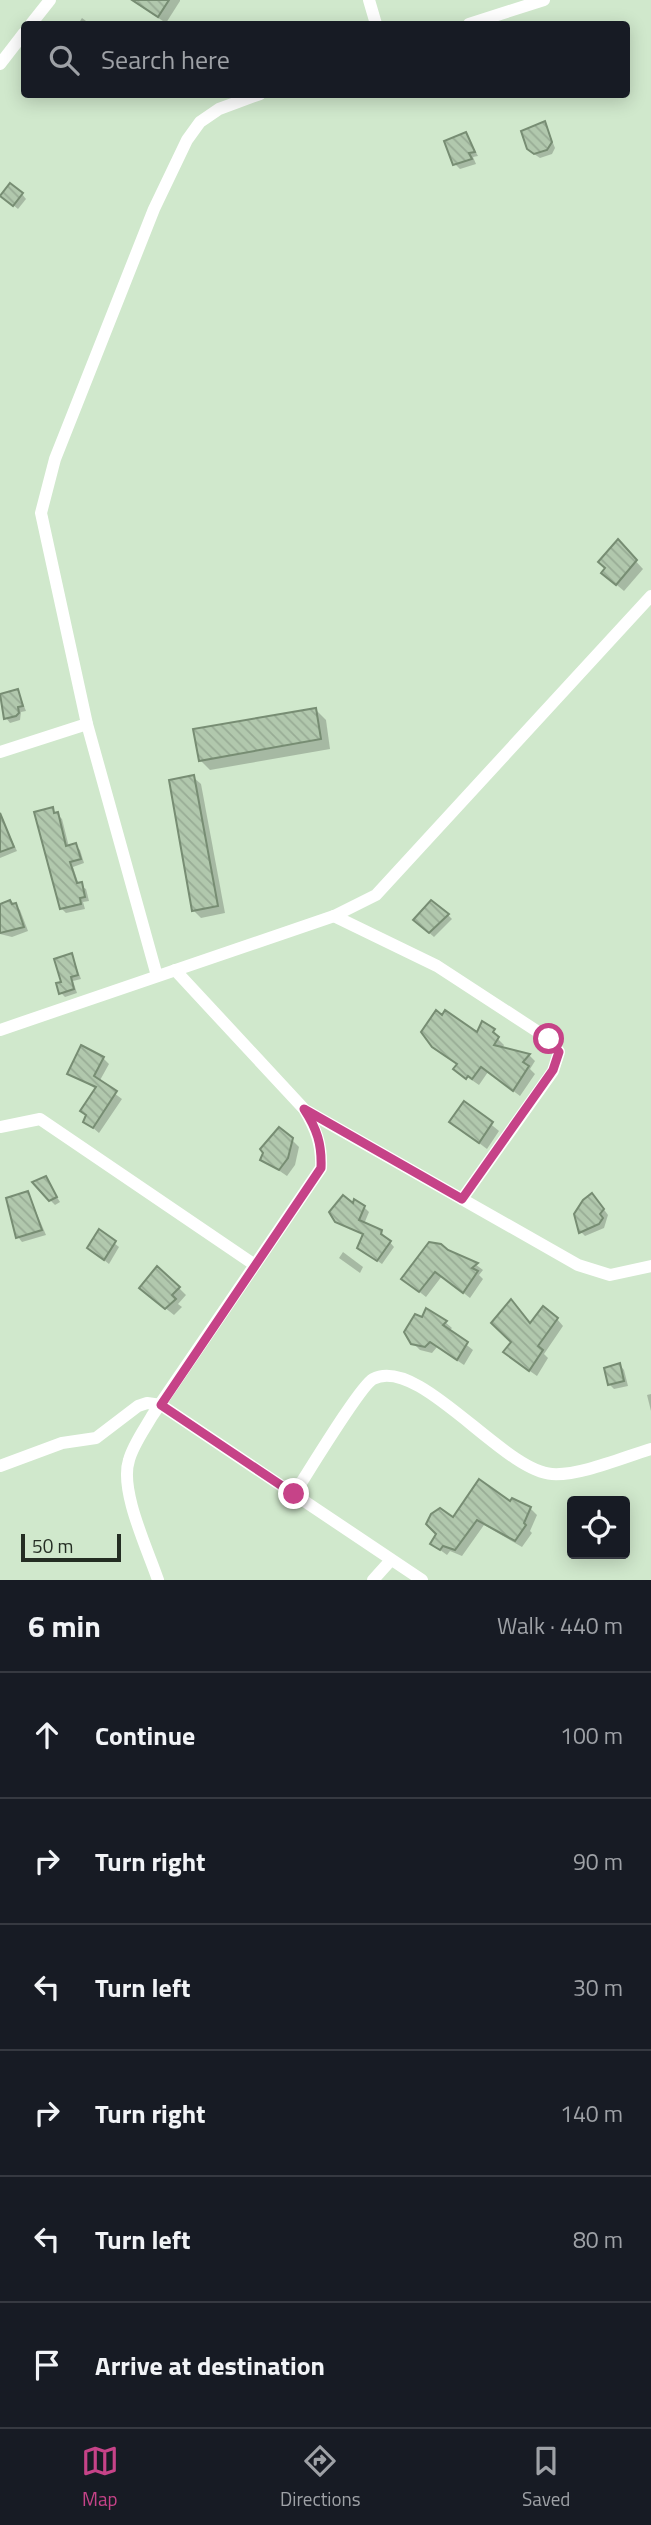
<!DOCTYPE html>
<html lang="en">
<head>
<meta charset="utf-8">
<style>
  body { margin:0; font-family:"Titillium Web",sans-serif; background:#242831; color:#f1f3f6 }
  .controls { position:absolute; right:21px; bottom:21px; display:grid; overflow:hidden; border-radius:7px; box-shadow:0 4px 18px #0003 }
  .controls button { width:63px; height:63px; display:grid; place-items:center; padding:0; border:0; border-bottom:2px solid #363941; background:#171b24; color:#f1f3f6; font:35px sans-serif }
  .scale { position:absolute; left:21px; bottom:18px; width:100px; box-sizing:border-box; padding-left:7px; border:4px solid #242d23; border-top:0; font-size:19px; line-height:24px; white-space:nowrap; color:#242d23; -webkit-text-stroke:5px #d0e8cc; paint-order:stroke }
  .stop { position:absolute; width:21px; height:21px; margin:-16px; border:5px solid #c64388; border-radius:50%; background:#fff }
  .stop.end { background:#c64388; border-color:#fff; box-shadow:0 2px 7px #0008 }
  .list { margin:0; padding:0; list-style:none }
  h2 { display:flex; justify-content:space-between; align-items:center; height:91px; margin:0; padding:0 28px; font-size:30px }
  h2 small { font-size:23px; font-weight:400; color:#9ea1a6 }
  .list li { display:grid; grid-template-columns:46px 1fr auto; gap:21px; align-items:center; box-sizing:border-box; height:126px; padding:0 28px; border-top:2px solid #363941 }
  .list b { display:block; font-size:26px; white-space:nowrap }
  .list em { font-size:23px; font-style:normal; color:#9ea1a6 }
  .icon { flex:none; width:38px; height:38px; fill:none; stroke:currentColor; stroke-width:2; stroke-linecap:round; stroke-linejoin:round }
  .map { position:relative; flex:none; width:651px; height:1580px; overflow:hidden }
  .search { position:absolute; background:#171b24; box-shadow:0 4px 18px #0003; left:21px; right:21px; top:21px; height:77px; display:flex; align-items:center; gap:18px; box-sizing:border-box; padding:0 24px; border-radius:7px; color:#9ea1a6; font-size:26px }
  .sheet { height:847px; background:#171b24 }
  nav { display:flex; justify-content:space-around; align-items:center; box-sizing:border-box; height:98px; border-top:2px solid #363941; background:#171b24; font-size:19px; color:#9ea1a6 }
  nav a { display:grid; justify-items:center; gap:4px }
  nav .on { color:#c64388 }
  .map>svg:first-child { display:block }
  .shadow { fill:#0003 }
  .building { fill:url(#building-back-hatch); stroke:#778d73; stroke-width:2 }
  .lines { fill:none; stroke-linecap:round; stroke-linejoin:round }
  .minor { stroke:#fff; stroke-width:12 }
  .route { stroke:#c64388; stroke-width:9 }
</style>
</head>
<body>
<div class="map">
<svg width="651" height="1580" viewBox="0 0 651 1580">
  <defs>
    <pattern id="building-back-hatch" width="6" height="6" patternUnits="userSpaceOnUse" patternTransform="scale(1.75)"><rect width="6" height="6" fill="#b1c8ad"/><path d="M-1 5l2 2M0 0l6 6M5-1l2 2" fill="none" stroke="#98ac95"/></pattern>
  </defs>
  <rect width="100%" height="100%" fill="#d0e8cc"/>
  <g class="shadow">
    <path d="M131,0h49v1l-14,22z"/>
    <path d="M82,18l8,6h-12z"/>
    <path d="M545,123l10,25 -3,6 -12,4 -6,-4z"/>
    <path d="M466,134l12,22 -5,1 3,7 -16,5 -5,-5z"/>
    <path d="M22,194l4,5 -8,10 -11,-9z"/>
    <path d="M618,542l25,27 -19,22 -13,-11z"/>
    <path d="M18,691l8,20 -5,1 -1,8 -10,3 -4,-5 -6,-22z"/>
    <path d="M316,710l10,10 4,29 -120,21 -10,-10z"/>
    <path d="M193,777l8,7 24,129 -24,5 -7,-7z"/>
    <path d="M52,809l10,10 7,28 6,-2 5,5 4,13 -11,4 6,18 7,4 3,12 -6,1 2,7 -19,4 -5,-5z"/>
    <path d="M4,824l13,27 -17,7v-33z"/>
    <path d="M10,902l10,8 8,21 -16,6 -12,-3v-27z"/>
    <path d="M448,915l4,4 -18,18 -15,-13z"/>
    <path d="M72,955l9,24 -8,2 4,12 -12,4 -4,-4z"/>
    <path d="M482,1023l18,14 -2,2 6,6 -2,4 27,6 6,6 -5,8 5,5 -15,22 -32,-24 -9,13 -16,-11 -5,-9 -25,-19 44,-12z"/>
    <path d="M103,1058l6,6 -10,18 23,17 -23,34 -14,-12 11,-32 -27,-16z"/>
    <path d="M465,1103l34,28 -12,18 -36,-27z"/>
    <path d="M291,1139l8,8 -4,18 -8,11 -25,-17z"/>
    <path d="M45,1178l15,24 -5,3 -5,-5z"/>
    <path d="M28,1193l18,42 -24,7 -4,-5z"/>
    <path d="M597,1200l11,15 -4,13 -19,8 -4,-4z"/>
    <path d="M354,1206l10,1 5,5 -5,12 17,8 13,15 -12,17 -23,-16 6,-13 -29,-14z"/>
    <path d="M114,1243l5,4 -10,17 -20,-16z"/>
    <path d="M343,1252l20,15 -3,6 -21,-15z"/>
    <path d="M467,1258l16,12 -4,5 4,4 -13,19 -28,-22 -16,21 -23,-18z"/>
    <path d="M179,1288l7,7 -8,9 4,3 -8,8 -25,-20z"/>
    <path d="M557,1319l6,7 -19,28 4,4 -11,18 -26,-18 20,-33z"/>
    <path d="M445,1322l7,6 -3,3 24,19 -9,15 -27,-18 -5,6 -12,-3 -7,-7z"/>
    <path d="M620,1365l4,5 4,16 -14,3 -5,-5z"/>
    <path d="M651,1394v17l-4,-16z"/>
    <path d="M530,1508l7,7 -7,16 2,2 -10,14 -38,-22 -22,31 -12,-5 -3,4 -15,-11 22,-24z"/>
  </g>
  <g class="building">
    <path d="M132,0h37l-11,17z"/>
    <path d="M545,121l7,21 -5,8 -13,4 -7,-5 -6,-18z"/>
    <path d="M466,132l9,20 -6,1 3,6 -19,6 -9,-24z"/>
    <path d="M10,183l13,10 -10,13 -13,-10z"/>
    <path d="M618,539l19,21 -21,25 -15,-12 4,-5 -7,-6z"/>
    <path d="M18,689l5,17 -5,1 1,6 -3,3 -12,3 -4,-25z"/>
    <path d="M316,708l5,31 -122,22 -6,-32z"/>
    <path d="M194,775l24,131 -26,5 -23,-131z"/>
    <path d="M53,807l1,6 4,-1 8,34 10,-3 5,16 -11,3 7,21 5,-1 3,15 -5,1 1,6 -21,5 -26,-97z"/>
    <path d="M0,813l14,34 -14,5z"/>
    <path d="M10,900l2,4 4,-1 8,24 -24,6v-29z"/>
    <path d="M431,900l18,14 -20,19 -16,-13z"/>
    <path d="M72,953l6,22 -7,2 3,12 -15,5 -3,-11 5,-1 -7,-23z"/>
    <path d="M436,1010l6,5 3,-5 32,22 5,-11 13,8 -2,3 6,5 -5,8 36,9 -7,8 6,4 -16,25 -32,-24 -9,12 -4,-3 -2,3 -13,-10 4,-5 -25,-17 -11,-15z"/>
    <path d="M81,1045l23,12 -10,19 23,15 -24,37 -10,-6 3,-7 -6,-4 16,-24 -29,-13z"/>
    <path d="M464,1101l29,21 -14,21 -30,-21z"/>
    <path d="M279,1127l14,11 -5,20 -9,12 -19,-10 3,-7 -3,-4z"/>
    <path d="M46,1176l11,21 -8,4 -17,-19z"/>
    <path d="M28,1191l14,39 -26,8 -10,-40z"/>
    <path d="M592,1193l12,16 -4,5 3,4 -4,6 -20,9 -5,-19 9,-14z"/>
    <path d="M343,1195l10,8 1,-4 11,7 -6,14 23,10 -1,4 10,7 -14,20 -20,-13 6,-14 -28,-12 -6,-10z"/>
    <path d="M99,1229l17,12 -12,19 -17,-12z"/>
    <path d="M429,1242l12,2 7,6 30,13 -6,5 6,3 -15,22 -28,-21 -16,20 -18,-13z"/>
    <path d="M157,1266l23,21 -8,8 4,4 -11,10 -26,-21z"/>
    <path d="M511,1299l19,24 13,-17 15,12 -20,28 5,4 -14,21 -26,-19 8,-10 -20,-19z"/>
    <path d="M426,1308l21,13 -4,4 25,17 -11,18 -27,-18 -5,5 -14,-3 -7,-12 11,-18 7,3z"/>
    <path d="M620,1363l4,18 -16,4 -4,-17z"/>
    <path d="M479,1479l31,22 2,-3 19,9 -7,16 2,2 -11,16 -38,-21 -22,30 -12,-4 -3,4 -10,-6 6,-10 -10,-10 5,-10 9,-6 13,9z"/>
  </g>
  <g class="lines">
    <g class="minor">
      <path d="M369,0l7,24"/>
      <path d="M31,24l19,-24"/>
      <path d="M469,24l75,-24"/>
      <path d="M0,64l24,-31"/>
      <path d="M0,752l87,-28"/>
      <path d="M334,916l103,50 112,73 10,13 -6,19 -91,128"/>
      <path d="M157,976l-70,-252 -46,-211 14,-54 99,-250 33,-69 13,-18 19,-13 41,-15"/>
      <path d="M0,1030l334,-114 42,-21 275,-299"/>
      <path d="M307,1111l271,154 32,10 41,-9"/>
      <path d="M0,1127l40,-8 215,146"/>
      <path d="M0,1466l62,-23 34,-5 42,-32 9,-3 14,2 261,175"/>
      <path d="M294,1494c12,-18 66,-108 79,-115 46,-24 130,92 179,95 28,2 72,-17 99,-25"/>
      <path d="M158,1580c-10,-30 -39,-90 -29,-120 4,-15 15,-30 23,-44l169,-248c1,-24 -5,-39 -17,-59l-129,-139"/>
      <path d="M373,1580l18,-20"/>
    </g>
  </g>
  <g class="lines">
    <path class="route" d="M294,1494l-133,-89 160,-237c1,-24 -4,-39 -17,-59l158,90 91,-129 6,-18 -10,-13"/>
  </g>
</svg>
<div class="controls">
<button><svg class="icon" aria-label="locate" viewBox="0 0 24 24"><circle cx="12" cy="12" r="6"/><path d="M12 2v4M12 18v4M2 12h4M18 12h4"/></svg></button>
</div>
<div class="scale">50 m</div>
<div class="stop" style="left:549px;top:1039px"></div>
<div class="stop end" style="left:294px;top:1494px"></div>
<div class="search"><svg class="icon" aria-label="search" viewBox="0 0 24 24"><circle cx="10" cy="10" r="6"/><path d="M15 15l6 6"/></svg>Search here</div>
</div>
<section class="sheet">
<h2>6 min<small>Walk · 440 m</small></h2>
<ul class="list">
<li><svg class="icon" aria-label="ahead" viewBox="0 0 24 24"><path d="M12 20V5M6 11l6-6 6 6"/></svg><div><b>Continue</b></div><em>100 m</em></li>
<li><svg class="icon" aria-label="right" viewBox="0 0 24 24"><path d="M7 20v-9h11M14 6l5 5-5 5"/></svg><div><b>Turn right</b></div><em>90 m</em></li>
<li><svg class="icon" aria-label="left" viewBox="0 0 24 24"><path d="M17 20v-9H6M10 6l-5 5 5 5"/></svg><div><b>Turn left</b></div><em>30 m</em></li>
<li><svg class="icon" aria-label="right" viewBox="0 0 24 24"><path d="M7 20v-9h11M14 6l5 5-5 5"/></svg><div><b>Turn right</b></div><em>140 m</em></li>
<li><svg class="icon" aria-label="left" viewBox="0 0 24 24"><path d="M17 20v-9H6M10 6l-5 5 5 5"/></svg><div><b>Turn left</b></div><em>80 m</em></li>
<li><svg class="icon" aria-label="arrive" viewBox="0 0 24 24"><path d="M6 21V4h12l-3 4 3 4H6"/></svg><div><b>Arrive at destination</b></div></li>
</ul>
</section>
<nav>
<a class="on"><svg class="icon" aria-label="map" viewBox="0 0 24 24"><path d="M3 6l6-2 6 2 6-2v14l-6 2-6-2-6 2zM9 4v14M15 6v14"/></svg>Map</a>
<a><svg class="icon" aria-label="directions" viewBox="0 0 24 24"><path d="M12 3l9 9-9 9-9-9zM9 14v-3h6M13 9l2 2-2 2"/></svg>Directions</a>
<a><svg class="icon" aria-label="saved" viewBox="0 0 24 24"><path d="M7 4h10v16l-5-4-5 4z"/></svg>Saved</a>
</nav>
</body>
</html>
